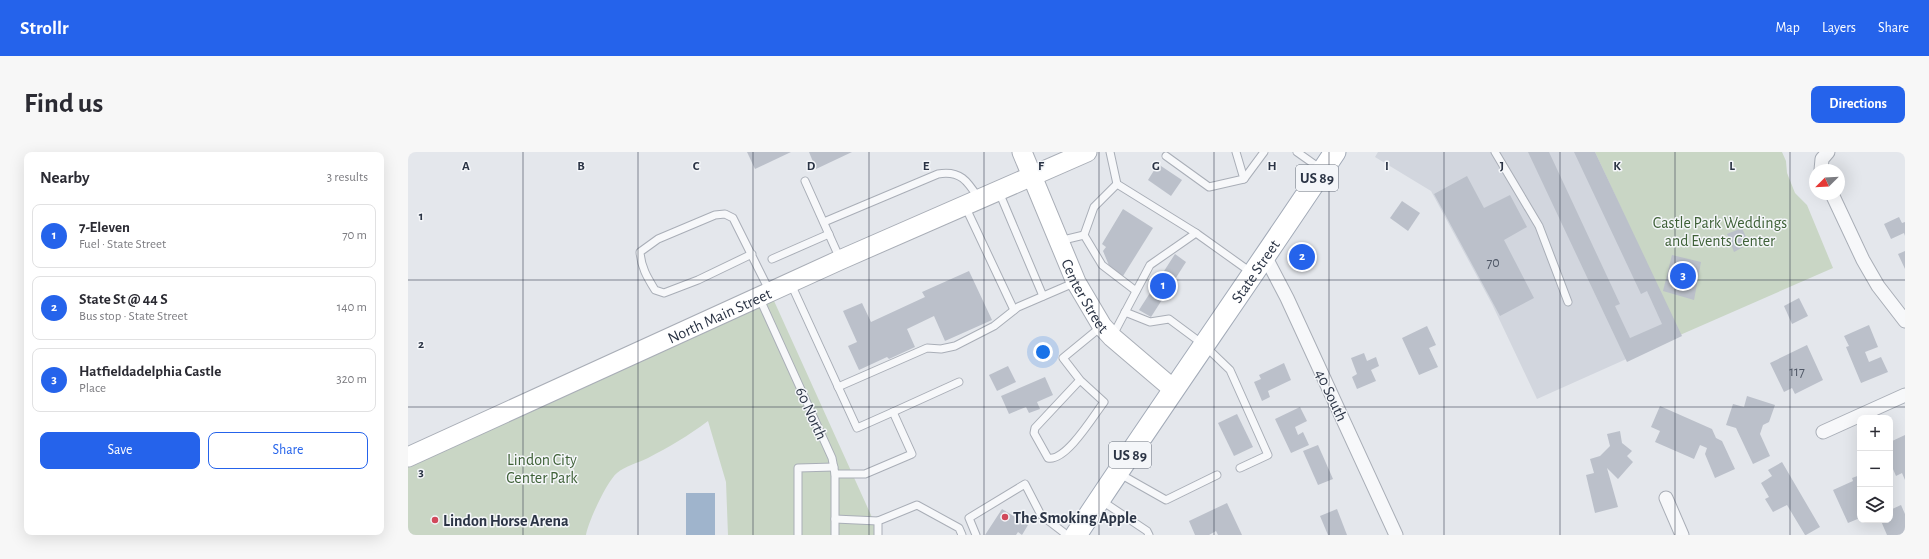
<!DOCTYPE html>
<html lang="en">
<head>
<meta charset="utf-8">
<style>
  body { margin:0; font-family:"Alegreya Sans",sans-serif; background:#f7f7f7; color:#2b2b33 }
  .controls { position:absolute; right:12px; bottom:12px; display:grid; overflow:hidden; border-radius:8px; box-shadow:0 4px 16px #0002 }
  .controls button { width:36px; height:36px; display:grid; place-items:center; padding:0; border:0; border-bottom:1px solid #e1e1e2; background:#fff; color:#2b2b33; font:20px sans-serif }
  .compass { position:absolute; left:1401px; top:12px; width:36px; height:36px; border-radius:50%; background:#fff; box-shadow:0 4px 16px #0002; rotate:246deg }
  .you { position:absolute; left:635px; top:200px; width:14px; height:14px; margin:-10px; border:3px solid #fff; border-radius:50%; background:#1a73e8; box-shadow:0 0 0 6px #1a73e833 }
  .badge { display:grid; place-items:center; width:26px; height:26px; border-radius:50%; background:#2563eb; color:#fff; font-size:13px; font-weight:700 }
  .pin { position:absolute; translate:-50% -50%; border:2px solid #fff; box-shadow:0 1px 4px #0006 }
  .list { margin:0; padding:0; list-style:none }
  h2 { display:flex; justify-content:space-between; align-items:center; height:52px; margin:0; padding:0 16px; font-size:17px }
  h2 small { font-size:13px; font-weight:400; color:#7c7c81 }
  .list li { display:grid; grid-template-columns:26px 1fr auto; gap:12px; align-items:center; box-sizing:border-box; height:64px; margin:0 8px 8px; padding:0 8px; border:1px solid #e1e1e2; border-radius:8px }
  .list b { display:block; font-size:15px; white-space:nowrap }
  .list p { margin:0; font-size:13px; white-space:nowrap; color:#7c7c81 }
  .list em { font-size:13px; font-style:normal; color:#7c7c81 }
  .actions { display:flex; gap:8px; padding:12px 16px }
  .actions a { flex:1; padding:9px 0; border:1px solid #2563eb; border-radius:8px; text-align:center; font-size:14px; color:#2563eb }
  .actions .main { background:#2563eb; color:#fff }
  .icon { flex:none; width:22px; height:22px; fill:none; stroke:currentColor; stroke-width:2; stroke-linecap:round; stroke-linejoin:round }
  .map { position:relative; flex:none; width:1497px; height:383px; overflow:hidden; border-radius:8px }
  header { display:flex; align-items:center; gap:24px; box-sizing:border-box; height:56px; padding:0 20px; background:#2563eb; color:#fff }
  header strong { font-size:19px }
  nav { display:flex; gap:22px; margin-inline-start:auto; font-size:14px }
  .intro { display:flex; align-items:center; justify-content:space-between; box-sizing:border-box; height:96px; padding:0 24px }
  h1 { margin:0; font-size:28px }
  .button { padding:10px 18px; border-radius:8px; background:#2563eb; color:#fff; font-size:14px; font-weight:700 }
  main { display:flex; gap:24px; padding:0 24px }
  aside { flex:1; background:#fff; border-radius:8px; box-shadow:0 4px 16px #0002 }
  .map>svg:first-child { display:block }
  .built { fill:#d2d6de }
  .green { fill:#c9d6c5 }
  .water { fill:#9fb4cc }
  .building { fill:#bbc0ca }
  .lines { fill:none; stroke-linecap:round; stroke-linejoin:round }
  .lane-casing { stroke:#a9aeb7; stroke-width:9 }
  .street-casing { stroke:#a9aeb7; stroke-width:15 }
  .secondary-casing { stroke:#a9aeb7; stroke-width:21 }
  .primary-casing { stroke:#a3abb8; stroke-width:23 }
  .lane { stroke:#f7f8fa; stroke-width:7 }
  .street { stroke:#f7f8fa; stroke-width:13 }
  .secondary { stroke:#fff; stroke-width:19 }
  .primary { stroke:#fff; stroke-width:21 }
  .grid { fill:none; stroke:#2b3445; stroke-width:1; stroke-opacity:0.55 }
  .poi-dot { fill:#d1495b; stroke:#f4f6f9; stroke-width:1.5 }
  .labels { text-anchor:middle; stroke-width:3; stroke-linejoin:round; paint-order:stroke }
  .number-label { font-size:14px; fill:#4f5766 }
  .shield { fill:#f4f6f9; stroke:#676e7b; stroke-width:1 }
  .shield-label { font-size:15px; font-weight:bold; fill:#2b3445 }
  .park-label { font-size:16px; fill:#3f6138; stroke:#f4f6f9 }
  .street-label { font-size:16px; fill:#2b3445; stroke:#f4f6f9 }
  .poi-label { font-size:16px; font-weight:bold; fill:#2b3445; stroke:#f4f6f9; text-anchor:start }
  .grid-label { font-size:13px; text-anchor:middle; font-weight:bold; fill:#2b3445; stroke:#f4f6f9; stroke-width:3; stroke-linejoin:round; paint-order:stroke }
</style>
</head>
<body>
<header>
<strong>Strollr</strong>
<nav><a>Map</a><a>Layers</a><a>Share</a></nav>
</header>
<div class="intro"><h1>Find us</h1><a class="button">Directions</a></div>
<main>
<aside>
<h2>Nearby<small>3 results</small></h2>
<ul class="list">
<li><span class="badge">1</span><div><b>7-Eleven</b><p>Fuel · State Street</p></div><em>70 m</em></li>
<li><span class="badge">2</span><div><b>State St @ 44 S</b><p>Bus stop · State Street</p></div><em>140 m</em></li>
<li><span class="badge">3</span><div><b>Hatfieldadelphia Castle</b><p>Place</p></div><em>320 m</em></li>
</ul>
<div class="actions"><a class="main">Save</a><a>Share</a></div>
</aside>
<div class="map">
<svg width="1497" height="383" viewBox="0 0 1497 383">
  <rect width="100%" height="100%" fill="#e4e7ec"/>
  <path class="built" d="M970,0h217l85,183 -143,64 -45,-95 -61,-113 -56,-34z"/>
  <g class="green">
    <path d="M1187,0h187l4,9 1,12 8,20 12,12 26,63 -153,67z"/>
    <path d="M362,140l110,243h-152l-2,-53 -18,-61c-20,15 -39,26 -60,37 -10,5 -23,8 -31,15 -10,8 -29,49 -31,62h-178v-78z"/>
  </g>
  <rect class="water" x="278" y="341" width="29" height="42"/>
  <g class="building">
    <path d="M339,0h44l-36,17z"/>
    <path d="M401,0h43l-36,17z"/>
    <path d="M1120,0h21l71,152 -5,2 15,32 32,-14 -15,-33 -6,3 -67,-142h21l87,184 -55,26z"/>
    <path d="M750,12l24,16 -11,16 -23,-16z"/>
    <path d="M1059,24l17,32 26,-13 17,32 -23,13 30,58 -34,18 -66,-122z"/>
    <path d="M994,49l18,12 -12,18 -18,-13z"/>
    <path d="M715,57l30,19 -30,48 -13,-8 -7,-17 3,-4 -4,-3z"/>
    <path d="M1491,65l3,6 3,-1v14l-1,-3 -13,6 -7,-15z"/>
    <path d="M1334,76l7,16 -15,8 -7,-18z"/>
    <path d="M1497,99v18l-7,-15z"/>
    <path d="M767,102l11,8 -35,55 -12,-7z"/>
    <path d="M1264,103l29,7 -7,38 -31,-9z"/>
    <path d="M561,119l23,49 -47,21 -11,-25 -27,13 8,18 -26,12 -2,-2 -28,13 -11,-24 9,-4 -14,-31 19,-8 9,19 54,-25 -3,-5z"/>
    <path d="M1391,146l9,18 -16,8 -8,-18z"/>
    <path d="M1461,173l9,22 -13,5 4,10 12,-5 7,15 -27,11 -15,-36 3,-1 -5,-10z"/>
    <path d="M1019,174l9,19 -7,3 9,19 -19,8 -17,-37z"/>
    <path d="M1399,193l16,35 -28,14 -3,-6 -8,4 -14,-29z"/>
    <path d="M956,201l3,8 9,-4 3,9 -8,4 5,11 -19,8 -5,-12 5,-3 -6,-16z"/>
    <path d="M876,211l7,17 -23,11 2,6 -8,4 -8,-19 7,-3 -2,-4z"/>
    <path d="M600,214l8,16 -19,9 -8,-16z"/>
    <path d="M637,225l8,18 -16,7 3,7 -11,4 -3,-6 -17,7 -8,-18z"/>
    <path d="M1339,244l28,9 -6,17 -6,3 -3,9 10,22 -17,8 -17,-36 -10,-3 7,-21 11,3z"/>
    <path d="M1252,254l52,23 4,9 6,3 13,28 -20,9 -10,-24 2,-6 -7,-3 -6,14 -39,-17 5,-11 -9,-4z"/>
    <path d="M892,255l7,14 -12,6 3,8 5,-3 6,13 -18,8 -16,-34z"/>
    <path d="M829,262l16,33 -19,9 -16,-33z"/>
    <path d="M1212,279l2,12 10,8 -5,5 6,6 -15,17 -11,-11 11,39 -23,6 -9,-38 8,-2 -4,-14 10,-3 10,-10 -3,-12z"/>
    <path d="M1497,283v45l-3,-7 -6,3 -6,-14v-20z"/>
    <path d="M910,293l15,34 -15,6 -15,-34z"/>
    <path d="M1374,310l38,65 -14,8h-1l-18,-30 -14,7 -8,-13 4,-2 -8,-14 11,-7 -4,-6z"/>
    <path d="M1452,323v43l-12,5 -15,-33 20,-9 -1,-3z"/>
    <path d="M819,351l15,32h-24l-2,-4 -7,4h-14l-6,-14z"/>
    <path d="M1493,353l4,9v21h-18l-6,-14 9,-1v-10z"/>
    <path d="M594,357l26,16 -6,10 -4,-3 -2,3h-31z"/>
    <path d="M929,357l10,26h-19l-8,-19z"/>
  </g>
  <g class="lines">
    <g class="lane-casing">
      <g id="lane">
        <path d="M702,0l7,32 79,49"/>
        <path d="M828,0l8,27"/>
        <path d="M889,0l24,17"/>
        <path d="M1087,0l44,74 29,76"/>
        <path d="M758,4l43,31 35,-8 20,-27"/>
        <path d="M397,29l35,78"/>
        <path d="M709,32l-23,23 -10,28 18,30 34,26"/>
        <path d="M591,40l44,104"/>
        <path d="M557,54l49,104"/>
        <path d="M416,70l114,-48c23,-4 30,8 41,25"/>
        <path d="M651,89l25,-6"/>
        <path d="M344,102l-54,26 -34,13 -9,-3c-8,-13 -14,-23 -15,-38l18,-13 57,-24 10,-1 8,4 37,74"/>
        <path d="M364,107l57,-25"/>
        <path d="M383,132l66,144 36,-16 19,42 -47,20h-30"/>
        <path d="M351,145l73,161 3,16v61"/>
        <path d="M717,160l25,10 19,-3 35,26 26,25 38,85 -28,13"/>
        <path d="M705,183l37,-70 46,-32 56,40"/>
        <path d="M672,228l24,22c-10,13 -38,60 -56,56l-14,-25 1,-5 45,-48 -17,-22 39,-32"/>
        <path d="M430,235l89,-39 14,1 14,-3 39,-20 24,-19 58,-25"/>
        <path d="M485,260l66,-30"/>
        <path d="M712,322l46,26 51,-25"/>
        <path d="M694,349l45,30 2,4"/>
        <path d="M427,367l43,2"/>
        <path d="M390,383v-67l36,-1"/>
        <path d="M470,383v-14l39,-16 42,23 3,7"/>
        <path d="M568,383l-7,-17 56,-34 16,31 26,20"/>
      </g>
    </g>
    <g class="street-casing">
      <g id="street">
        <path d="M1413,18l1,-11 6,-7"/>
        <path d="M1424,42l31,66 15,26 27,35"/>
        <path d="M857,104l22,42 109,237"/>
        <path d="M1415,280l82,-37"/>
        <path d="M1258,346l16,37"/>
      </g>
    </g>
    <g class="secondary-casing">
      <g id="secondary">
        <path id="s1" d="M614,0l54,130 26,44 10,11 61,52"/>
        <path id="s2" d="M0,305l432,-197 247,-108"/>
      </g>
    </g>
    <g class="primary-casing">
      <g id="primary">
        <path id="s3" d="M668,383c85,-129 174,-255 259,-383"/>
      </g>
    </g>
    <use href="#lane" class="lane"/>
    <use href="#street" class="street"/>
    <use href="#secondary" class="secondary"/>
    <use href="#primary" class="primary"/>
  </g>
  <path class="grid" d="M115,0v383M230,0v383M345,0v383M461,0v383M576,0v383M691,0v383M806,0v383M921,0v383M1036,0v383M1152,0v383M1267,0v383M1382,0v383M0,128h1497M0,255h1497"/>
  <g class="poi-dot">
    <circle cx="597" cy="365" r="4"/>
    <circle cx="27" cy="368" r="4"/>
  </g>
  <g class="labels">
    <g class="number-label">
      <text x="1085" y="115">70</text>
      <text x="1389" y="224">117</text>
    </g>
    <g class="shield">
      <rect x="888" y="13" width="42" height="26" rx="3"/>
      <rect x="701" y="290" width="42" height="26" rx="3"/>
    </g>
    <g class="shield-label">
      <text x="909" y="31">US 89</text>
      <text x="722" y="308">US 89</text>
    </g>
    <g class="park-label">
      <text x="1312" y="76">Castle Park Weddings<tspan x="1312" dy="18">and Events Center</tspan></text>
      <text x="134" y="313">Lindon City<tspan x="134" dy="18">Center Park</tspan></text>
    </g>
    <g class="street-label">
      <text dy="6" stroke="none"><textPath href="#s3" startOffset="319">State Street</textPath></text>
      <text dy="6" stroke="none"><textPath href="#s1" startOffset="157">Center Street</textPath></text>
      <text dy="6" stroke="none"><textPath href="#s2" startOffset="342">North Main Street</textPath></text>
      <text transform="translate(924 243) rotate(65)" y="6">40 South</text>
      <text transform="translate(404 261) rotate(66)" y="6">60 North</text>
    </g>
    <g class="poi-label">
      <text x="605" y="371">The Smoking Apple</text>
      <text x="35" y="374">Lindon Horse Arena</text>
    </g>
  </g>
  <g class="grid-label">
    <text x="58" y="18">A</text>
    <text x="173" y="18">B</text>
    <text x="288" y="18">C</text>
    <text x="403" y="18">D</text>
    <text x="518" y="18">E</text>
    <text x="633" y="18">F</text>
    <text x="748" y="18">G</text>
    <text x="864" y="18">H</text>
    <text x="979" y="18">I</text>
    <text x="1094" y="18">J</text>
    <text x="1209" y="18">K</text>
    <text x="1324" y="18">L</text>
    <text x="13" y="68">1</text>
    <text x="13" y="196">2</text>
    <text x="13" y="324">3</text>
  </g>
</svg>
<div class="controls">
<button>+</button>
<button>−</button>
<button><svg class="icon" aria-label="layers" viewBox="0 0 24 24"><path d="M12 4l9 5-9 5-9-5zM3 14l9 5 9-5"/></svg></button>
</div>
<svg class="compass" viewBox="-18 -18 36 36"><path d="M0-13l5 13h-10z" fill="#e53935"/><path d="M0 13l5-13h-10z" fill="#7c7c81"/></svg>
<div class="you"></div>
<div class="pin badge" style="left:755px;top:134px">1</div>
<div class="pin badge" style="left:894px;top:105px">2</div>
<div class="pin badge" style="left:1275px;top:124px">3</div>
</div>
</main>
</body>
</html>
